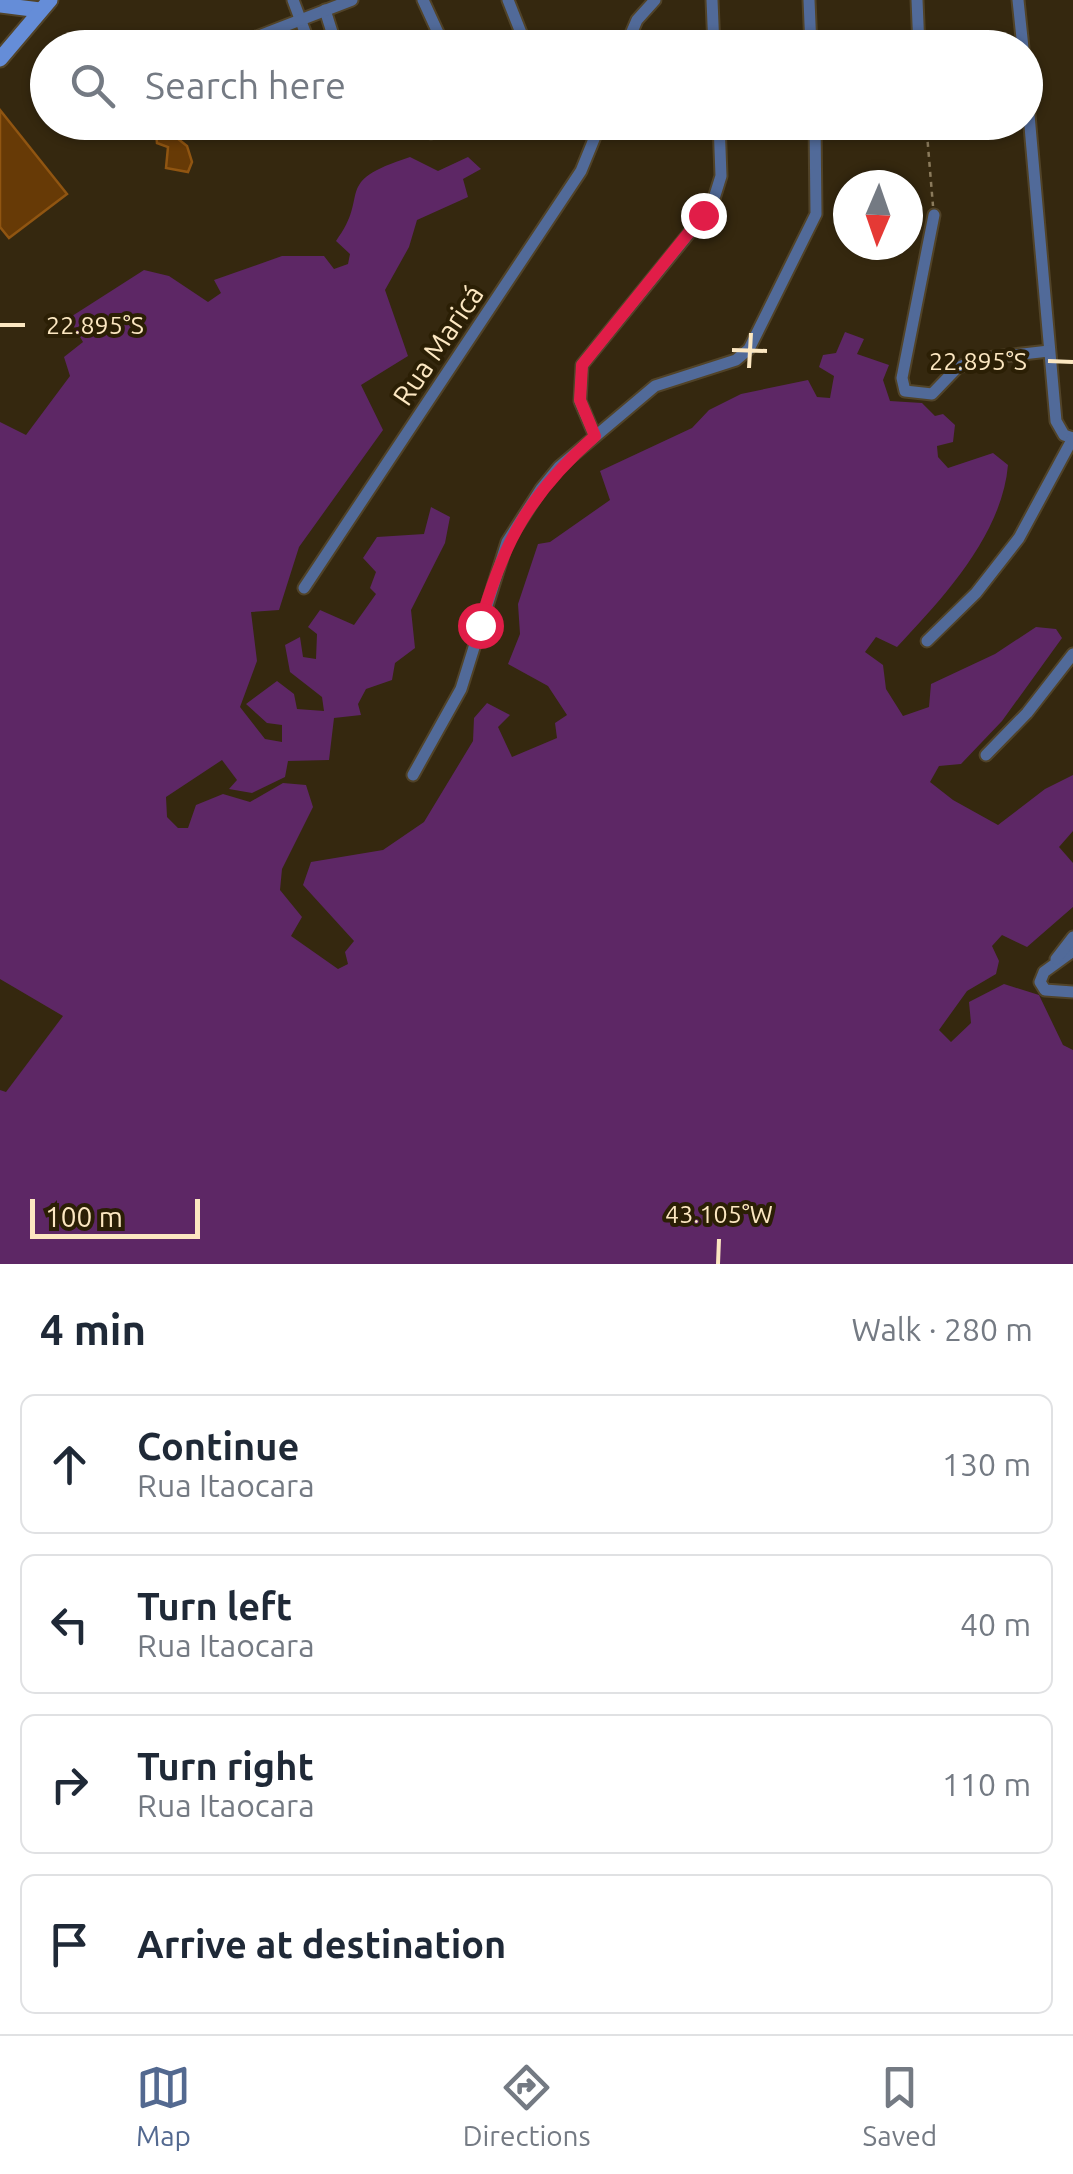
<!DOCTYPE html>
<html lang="en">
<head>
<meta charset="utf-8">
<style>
  body { margin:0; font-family:Ubuntu,sans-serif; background:#f2f2f3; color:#1f2937 }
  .compass { position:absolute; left:833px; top:170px; width:90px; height:90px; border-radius:50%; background:#fff; box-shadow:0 2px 8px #0004; rotate:182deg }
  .scale { position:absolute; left:30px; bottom:25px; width:170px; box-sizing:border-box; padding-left:10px; border:5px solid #fce7c1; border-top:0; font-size:28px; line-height:35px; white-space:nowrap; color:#fce7c1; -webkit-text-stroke:8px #2b1f05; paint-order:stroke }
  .stop { position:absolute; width:30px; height:30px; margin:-22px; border:8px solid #e11d48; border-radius:50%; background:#fff }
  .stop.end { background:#e11d48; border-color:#fff; box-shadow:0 2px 10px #0008 }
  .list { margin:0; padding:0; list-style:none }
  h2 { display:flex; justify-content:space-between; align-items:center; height:130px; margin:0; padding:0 40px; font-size:42px }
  h2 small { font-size:32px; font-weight:400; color:#747a83 }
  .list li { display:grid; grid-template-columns:65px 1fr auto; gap:30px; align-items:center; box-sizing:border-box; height:140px; margin:0 20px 20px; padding:0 20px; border:2px solid #e0e1e3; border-radius:15px }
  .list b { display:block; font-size:38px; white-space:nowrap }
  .list p { margin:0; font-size:32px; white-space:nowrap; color:#747a83 }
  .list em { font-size:32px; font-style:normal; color:#747a83 }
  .icon { flex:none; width:55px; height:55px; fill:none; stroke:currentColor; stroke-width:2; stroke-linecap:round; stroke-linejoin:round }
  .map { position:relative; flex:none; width:1073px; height:1264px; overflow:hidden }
  .search { position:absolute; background:#fff; box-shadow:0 2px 8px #0004; left:30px; right:30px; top:30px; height:110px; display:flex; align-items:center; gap:25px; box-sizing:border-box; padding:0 35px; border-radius:55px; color:#747a83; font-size:38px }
  .sheet { height:770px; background:#fff }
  nav { display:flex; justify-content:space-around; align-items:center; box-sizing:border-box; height:140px; border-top:2px solid #e0e1e3; background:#fff; font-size:28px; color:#747a83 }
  nav a { display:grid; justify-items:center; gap:5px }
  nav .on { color:#536990 }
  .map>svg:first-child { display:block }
  .green { fill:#5d2765 }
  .building { fill:#673a06; stroke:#905511; stroke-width:2.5 }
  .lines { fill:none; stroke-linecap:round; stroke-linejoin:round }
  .street-casing { stroke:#514328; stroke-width:15 }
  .secondary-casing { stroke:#514328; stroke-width:19 }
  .path { stroke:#8b7b5c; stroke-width:2.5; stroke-dasharray:5 5; stroke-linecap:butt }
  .street { stroke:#516a99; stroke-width:11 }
  .secondary { stroke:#658dd8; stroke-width:15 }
  .route { stroke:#e11d48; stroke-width:12 }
  .ticks { fill:none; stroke:#fce7c1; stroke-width:4 }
  .labels { text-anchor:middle; stroke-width:8; stroke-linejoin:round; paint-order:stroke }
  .street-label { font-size:28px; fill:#fce7c1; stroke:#2b1f05 }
  .ticks-label { font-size:25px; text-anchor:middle; fill:#fce7c1; stroke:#2b1f05; stroke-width:8; stroke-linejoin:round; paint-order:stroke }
</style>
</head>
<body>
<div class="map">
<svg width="1073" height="1264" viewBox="0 0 1073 1264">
  <rect width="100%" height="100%" fill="#35280f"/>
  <path class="green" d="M410,157l28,14 30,-14 13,12 -18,10 5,18 -51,23 -8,27 -24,43 23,66 -47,29 22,45 -84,117 -20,63 -28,2 6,49 -17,46 25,32 17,3v-17l-15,-2 -21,-19 31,-23 17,13 3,15 27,2 -2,-14 -32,-25 -5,-27 15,-8 3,20 13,2 1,-25 -9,-7 12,-17 34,15 22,-31 -6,-6 6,-16 -13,-14 14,-21 47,-3 7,-27 19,10 -5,26 -34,67 4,38 -20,15 -3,17 -26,9 -8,15 3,11 -27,3 -5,42 -41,1 -3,16 -33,16 -23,-4 8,-9 -15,-20 -56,37 1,20 11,11h10l8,-23 27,-11 27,8 33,-19 23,2 7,22 -31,62 -2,21 22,27 -11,19 47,33 10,-5 -3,-12 9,-11 -51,-56 8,-23 72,-12 41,-28 49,-81 1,-23 13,-15 23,12 -12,12 14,30 45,-19 -2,-15 12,-8 -19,-29 -40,-22 12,-30 -2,-30 20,-60 12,-2 60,-42 -10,-29 92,-43 17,-18 32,-16 67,-14 9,17 13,1 4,-22 -15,-9 4,-12 13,-2 9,-21 19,7 -7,15 32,11 -6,15 7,21 32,2 13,13 8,-2 12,11 -2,17 -16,4 1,11 10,11 45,-15 15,12c-6,70 -65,133 -111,182l-21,-10 -11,15 18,13 3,24 17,27 26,-9 2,-23 64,-30 41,-27 20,2 6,9 -60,83 -41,43 -22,2 -9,16 23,18 45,25 47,-36 28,-14v56l-14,16 14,16v44l-46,40 -25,-12 -10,11 7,15 -3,13 -29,17 -28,39 12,12 20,-19 -2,-21 35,-18 35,11 24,50 10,5v214h-1073v-174l6,2 57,-76 -63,-37v-557l26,13 44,-59 -6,-19 19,-15 -14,-24 75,-48 25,6 39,26 13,-9 -7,-13 68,-24h42l10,13 14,-5 2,-10 -14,-13c36,-48 -6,-58 74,-84z"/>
  <g class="building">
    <path d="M0,110l67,84 -58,44 -9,-11z"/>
    <path d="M155,122h23l5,15 -6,1 10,8 5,16 -4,10 -22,-4 2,-21 -11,-4z"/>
  </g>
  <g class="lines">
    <g class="street-casing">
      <g id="street">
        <path d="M293,0l18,48"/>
        <path d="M423,0l22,48"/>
        <path d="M508,0l19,48"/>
        <path d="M712,0l2,48"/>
        <path d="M809,0l2,48"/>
        <path d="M917,0l2,48"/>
        <path d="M1018,0l5,48"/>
        <path d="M325,10l12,38"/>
        <path d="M228,48l124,-48"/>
        <path d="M625,48l12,-28 18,-20"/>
        <path d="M1026,81l30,340 8,14 9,3"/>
        <path d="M431,133l19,-11"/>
        <path d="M934,215l-32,163 3,13 27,3 25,-26 20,-9 72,-8"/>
        <path d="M595,436l-15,-35 2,-36 130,-160 9,-29 -2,-54"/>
        <path d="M304,588l277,-417 20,-49"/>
        <path d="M927,641l49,-48 43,-55 54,-100"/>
        <path d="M986,755l41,-42 46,-59"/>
        <path d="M413,775l48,-86 46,-147 34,-53 18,-22 96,-81 81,-26 13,-11 67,-135 -1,-92"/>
        <path d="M1073,951l-29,21 -4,10 5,8 28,2"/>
        <path d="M1056,959l17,-22"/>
      </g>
    </g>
    <g class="secondary-casing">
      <g id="secondary">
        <path d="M0,5l40,5"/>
        <path d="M0,59l50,-59"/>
      </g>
    </g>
    <path class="path" d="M926,122l7,84"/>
    <use href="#street" class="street"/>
    <use href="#secondary" class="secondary"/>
  </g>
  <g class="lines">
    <path class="route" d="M480,625c23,-83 50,-132 115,-189l-15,-36 2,-35 121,-150"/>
  </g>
  <path class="ticks" d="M0,325h25M732,350l35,1M1048,361l25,1M749,368l2,-35M718,1264l1,-25"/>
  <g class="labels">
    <g class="street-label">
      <text transform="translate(438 345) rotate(-56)" y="10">Rua Maricá</text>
    </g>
  </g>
  <g class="ticks-label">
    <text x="95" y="334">22.895°S</text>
    <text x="978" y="370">22.895°S</text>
    <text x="719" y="1223">43.105°W</text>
  </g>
</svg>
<svg class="compass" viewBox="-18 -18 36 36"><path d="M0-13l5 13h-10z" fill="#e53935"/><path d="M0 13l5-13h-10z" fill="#747a83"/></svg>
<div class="scale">100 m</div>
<div class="stop" style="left:480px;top:625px"></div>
<div class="stop end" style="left:703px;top:215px"></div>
<div class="search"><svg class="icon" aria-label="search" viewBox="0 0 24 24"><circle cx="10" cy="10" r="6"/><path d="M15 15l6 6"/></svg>Search here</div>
</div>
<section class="sheet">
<h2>4 min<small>Walk · 280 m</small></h2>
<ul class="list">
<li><svg class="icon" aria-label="ahead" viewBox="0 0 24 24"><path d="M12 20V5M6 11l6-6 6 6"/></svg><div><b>Continue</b><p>Rua Itaocara</p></div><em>130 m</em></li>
<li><svg class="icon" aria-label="left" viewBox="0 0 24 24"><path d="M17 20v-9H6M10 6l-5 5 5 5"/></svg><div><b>Turn left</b><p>Rua Itaocara</p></div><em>40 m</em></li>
<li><svg class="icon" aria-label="right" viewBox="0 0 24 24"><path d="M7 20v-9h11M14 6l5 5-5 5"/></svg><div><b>Turn right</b><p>Rua Itaocara</p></div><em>110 m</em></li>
<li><svg class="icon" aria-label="arrive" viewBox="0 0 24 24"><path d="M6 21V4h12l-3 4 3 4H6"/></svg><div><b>Arrive at destination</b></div></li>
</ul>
</section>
<nav>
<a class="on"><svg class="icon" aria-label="map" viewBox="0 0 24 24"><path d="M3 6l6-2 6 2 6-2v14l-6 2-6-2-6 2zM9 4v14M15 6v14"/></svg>Map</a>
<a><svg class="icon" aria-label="directions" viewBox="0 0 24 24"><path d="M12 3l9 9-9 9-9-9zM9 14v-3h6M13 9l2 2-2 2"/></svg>Directions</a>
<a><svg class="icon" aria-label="saved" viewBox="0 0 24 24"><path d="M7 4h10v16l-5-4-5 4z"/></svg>Saved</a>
</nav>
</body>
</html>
